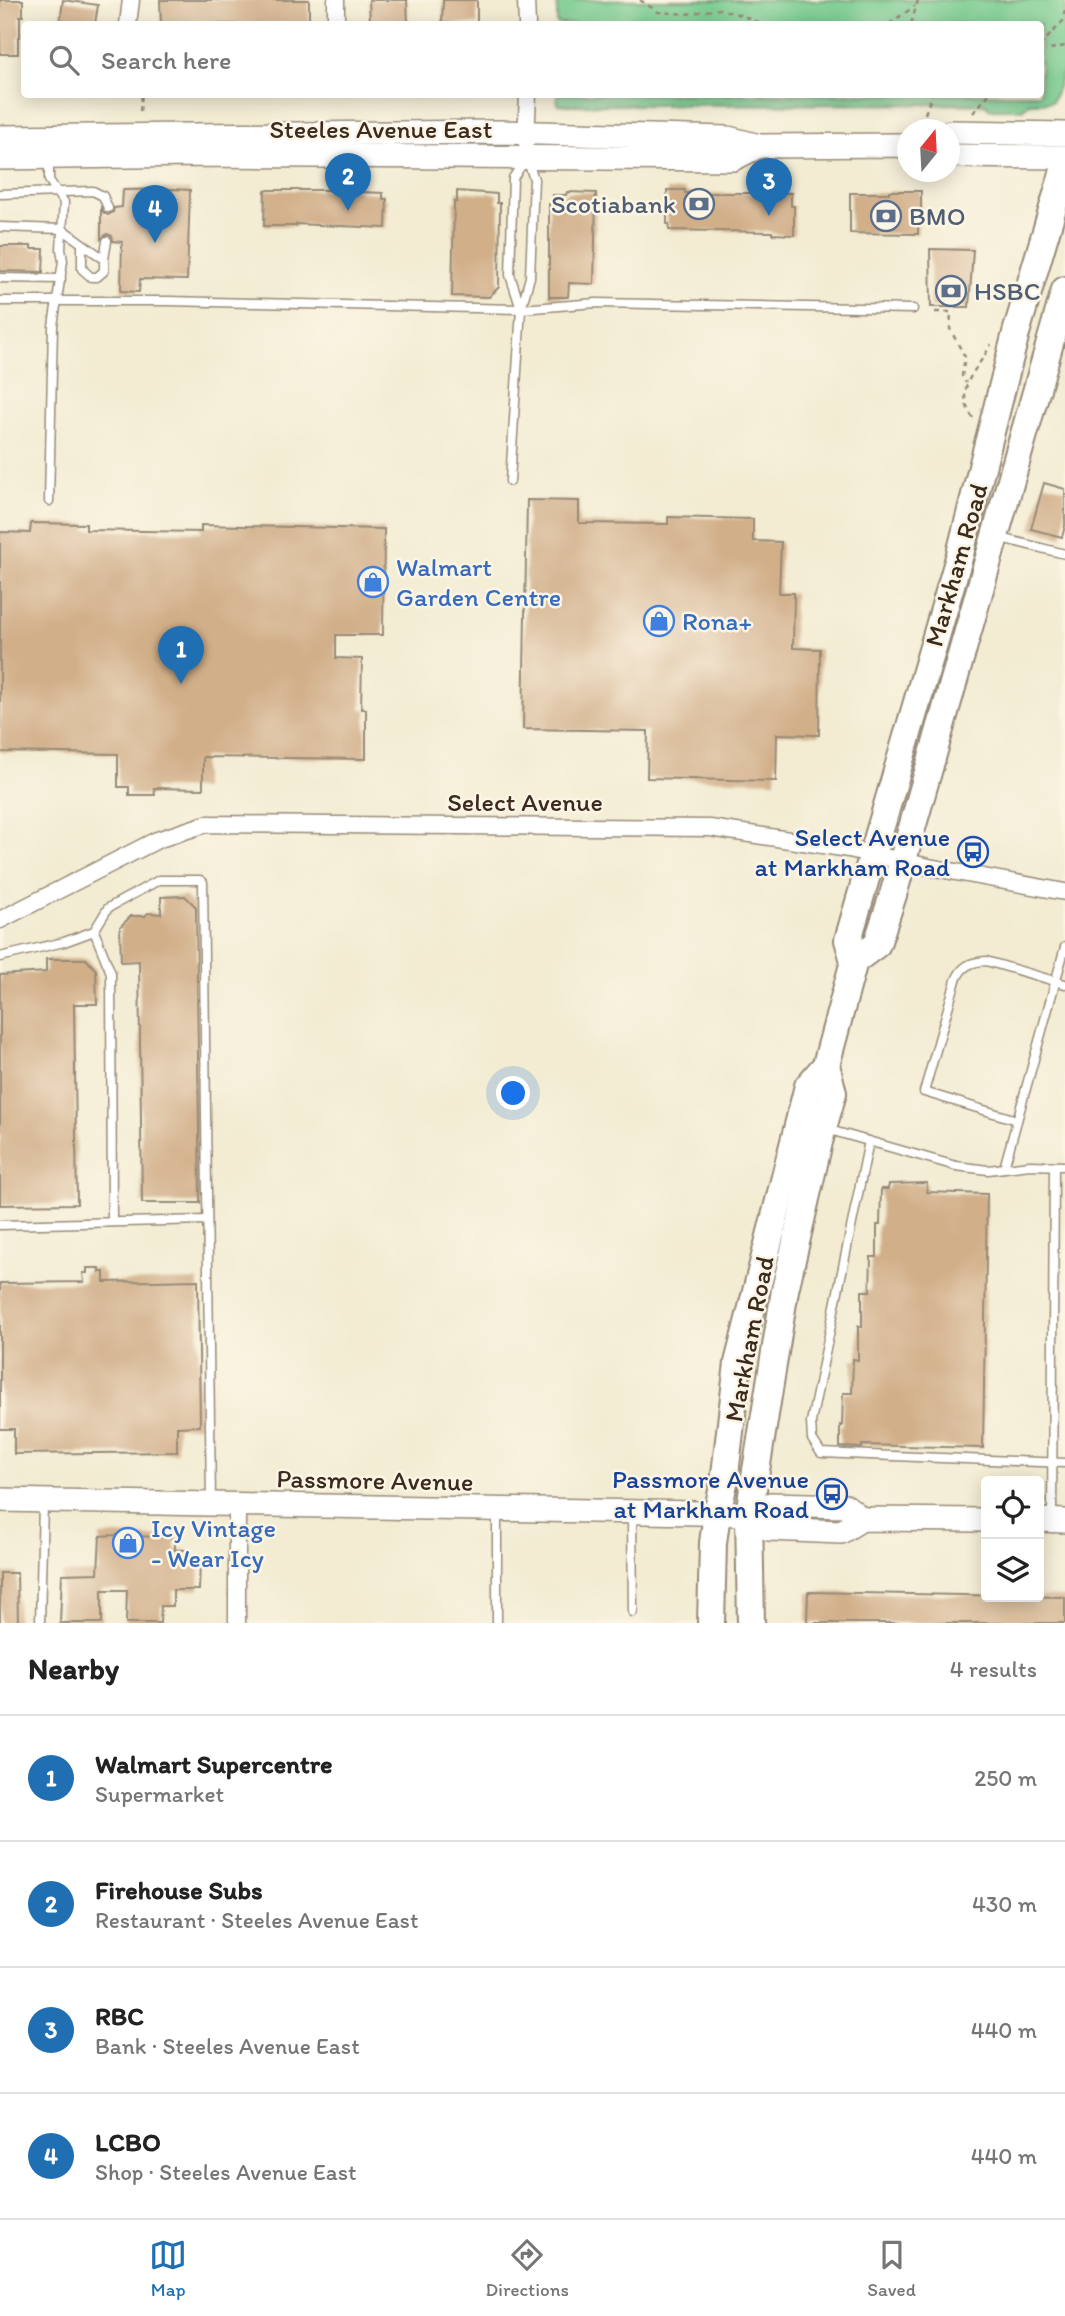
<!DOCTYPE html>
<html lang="en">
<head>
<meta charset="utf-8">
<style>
  body { margin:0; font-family:Itim,sans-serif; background:#f6f6f6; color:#222 }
  .controls { position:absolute; right:21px; bottom:21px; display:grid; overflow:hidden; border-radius:7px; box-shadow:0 4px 18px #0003 }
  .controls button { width:63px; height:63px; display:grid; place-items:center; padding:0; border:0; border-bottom:2px solid #e0e0e0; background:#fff; color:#222; font:35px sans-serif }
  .compass { position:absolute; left:897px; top:119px; width:63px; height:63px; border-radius:50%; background:#fff; box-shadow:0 4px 18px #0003; rotate:18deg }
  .you { position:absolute; left:514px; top:1094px; width:24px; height:24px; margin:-18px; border:5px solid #fff; border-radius:50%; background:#1a73e8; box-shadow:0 0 0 10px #1a73e833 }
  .badge { display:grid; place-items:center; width:46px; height:46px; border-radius:50%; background:#1f6fb2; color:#fff; font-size:23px; font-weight:700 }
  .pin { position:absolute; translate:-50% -58px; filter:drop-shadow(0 2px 4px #0008) }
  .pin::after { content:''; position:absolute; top:37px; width:24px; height:21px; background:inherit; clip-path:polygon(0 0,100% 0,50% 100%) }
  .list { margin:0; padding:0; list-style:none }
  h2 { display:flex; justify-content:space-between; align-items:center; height:91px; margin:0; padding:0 28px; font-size:30px }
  h2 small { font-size:23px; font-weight:400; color:#767676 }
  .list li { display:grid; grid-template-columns:46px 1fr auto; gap:21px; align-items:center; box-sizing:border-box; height:126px; padding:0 28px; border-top:2px solid #e0e0e0 }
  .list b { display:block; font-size:26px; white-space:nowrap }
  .list p { margin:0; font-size:23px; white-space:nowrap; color:#767676 }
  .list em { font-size:23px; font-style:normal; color:#767676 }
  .icon { flex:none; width:38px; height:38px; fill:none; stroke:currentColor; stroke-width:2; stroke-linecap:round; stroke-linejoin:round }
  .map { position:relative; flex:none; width:1065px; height:1623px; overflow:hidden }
  .search { position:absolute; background:#fff; box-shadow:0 4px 18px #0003; left:21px; right:21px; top:21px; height:77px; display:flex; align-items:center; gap:18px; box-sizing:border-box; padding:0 24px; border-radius:7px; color:#767676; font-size:26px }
  .sheet { height:595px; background:#fff }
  nav { display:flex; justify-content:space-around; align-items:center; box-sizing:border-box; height:98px; border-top:2px solid #e0e0e0; background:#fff; font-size:19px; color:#767676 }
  nav a { display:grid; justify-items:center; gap:4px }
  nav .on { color:#1f6fb2 }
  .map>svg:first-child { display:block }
  .green { fill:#75ca8e; stroke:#587a56; stroke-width:2 }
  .building { fill:#d1af89 }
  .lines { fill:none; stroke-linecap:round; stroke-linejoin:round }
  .lane-casing { stroke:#978b78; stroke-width:11 }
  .street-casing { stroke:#978b78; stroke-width:19 }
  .secondary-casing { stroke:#978b78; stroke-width:26 }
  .primary-casing { stroke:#978b78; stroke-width:30 }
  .path { stroke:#978b78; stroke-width:2.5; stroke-dasharray:5 5; stroke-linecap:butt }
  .lane { stroke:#fff; stroke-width:8 }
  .street { stroke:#fff; stroke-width:16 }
  .secondary { stroke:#fff; stroke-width:23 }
  .primary { stroke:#fff; stroke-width:26 }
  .labels { text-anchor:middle; stroke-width:5; stroke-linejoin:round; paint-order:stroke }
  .street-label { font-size:26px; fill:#3b2a1e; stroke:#fcf5e5 }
  .service-label { font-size:26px; fill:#4e5e75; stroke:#fcf5e5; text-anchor:start }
  .shop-label { font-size:26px; fill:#366cbe; stroke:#fcf5e5; text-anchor:start }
  .transit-label { font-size:26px; fill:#164399; stroke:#fcf5e5; text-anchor:end }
</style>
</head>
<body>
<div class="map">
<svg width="1065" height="1623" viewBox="0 0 1065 1623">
  <rect width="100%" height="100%" fill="#fcf5e5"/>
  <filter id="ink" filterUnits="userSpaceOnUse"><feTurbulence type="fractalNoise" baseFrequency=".0143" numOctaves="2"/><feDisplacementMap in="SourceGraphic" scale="14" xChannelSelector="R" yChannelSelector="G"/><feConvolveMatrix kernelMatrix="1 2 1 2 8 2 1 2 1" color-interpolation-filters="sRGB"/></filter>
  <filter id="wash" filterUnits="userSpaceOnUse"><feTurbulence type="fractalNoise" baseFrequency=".00686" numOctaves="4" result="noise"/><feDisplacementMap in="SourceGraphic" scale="28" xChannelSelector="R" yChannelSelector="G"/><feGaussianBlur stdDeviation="1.57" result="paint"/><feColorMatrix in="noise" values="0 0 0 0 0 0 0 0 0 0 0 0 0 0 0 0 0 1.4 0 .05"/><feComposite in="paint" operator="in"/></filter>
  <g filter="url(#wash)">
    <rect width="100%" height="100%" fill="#f3ecd3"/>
    <path class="green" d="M557,0h508v68l-13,34 -23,1 -7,6h-33l-3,-5 -428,1 -1,-11h483v-70h-483z"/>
    <g id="blocks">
      <g class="building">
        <path d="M0,0h23v16h-3v21h-2v17h-18z"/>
        <path d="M63,0l35,5 -3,19h-35z"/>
        <path d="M160,0h149v24h-148z"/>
        <path d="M369,0h38l1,24h-35v-3h-3z"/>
        <path d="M443,0h34v24h-35z"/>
        <path d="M172,189l18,1 -3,90 -47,-1 -1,13 -18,-1 1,-49 -9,-1 -1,-5 -5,-2 -6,5v-31l3,5 4,2 5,-3 1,-4 8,-1 1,-17z"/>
        <path d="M269,190h91v2l23,1v6h4l-1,29 -90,-4v2h-32l1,-35z"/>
        <path d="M667,190h18v3h106v13h3v29l-22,-1v-2l-103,-2v-6h-2z"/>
        <path d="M457,191l40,3v9h3l-1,84 -10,10 -37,-1 2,-94h3z"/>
        <path d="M889,191h32v32h-3v11l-68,-1v-40h39z"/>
        <path d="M567,192l29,1 -2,91 -25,-1 -1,14h-19v-93h3l1,-9h13z"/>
        <path d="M0,246h31v3h13l-1,23 -43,-1z"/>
        <path d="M930,249l43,1 -4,57h-38z"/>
        <path d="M1044,483l21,6v37l-3,11 -31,-8z"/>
        <path d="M527,500l52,1v22l89,1v-7l85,2v22l28,1 -2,51h15l-1,55 27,1 -1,86 -42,-1 -1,47 -129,-3 1,-47 -125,-2z"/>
        <path d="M31,523l55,1v6l115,2v-7l183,4 -1,106h-47v23l26,1 -1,50h5v50l-163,-2v32l-49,-1 1,7h-26v-8h-11v-33l-118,-2v-220l30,1z"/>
        <path d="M185,896l11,11 4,296h-58l-3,-242 -18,1 -1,-35 11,-11h14l3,-3 13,1v-17z"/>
        <path d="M46,959h40l10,11 1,34h-23l3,200 -77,1v-230l46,-3z"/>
        <path d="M927,1183v9l60,2 -4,254 -121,-3v3l-22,-1v-22l2,1 1,-33h9l1,-34 5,1v-34l4,1v-36h8l1,-34h6v-32h3l1,-36h7l1,-5z"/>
        <path d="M87,1268h13v4h4v10l94,-2 2,146 -23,1v25l-163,2v-25h-14v-146l84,-1 -1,-9h4z"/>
        <path d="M117,1535l58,3v12h12v13h13l-1,27h-26v16h-12l-1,17h-34l1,-33h-25v33h-42l2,-49 36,-1 2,-37z"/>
        <path d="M0,1573h17l1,50h-18z"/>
        <path d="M808,1592l257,5v26h-258z"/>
      </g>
    </g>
  </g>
  <g filter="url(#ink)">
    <use href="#blocks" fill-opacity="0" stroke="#978b78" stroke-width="2"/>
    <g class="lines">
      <g class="lane-casing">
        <g id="lane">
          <path d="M0,194l93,-3 10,5 5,12"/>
          <path d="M0,227l62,2 42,30"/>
          <path d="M82,245v24l9,8h6l7,-6v-12l3,-18"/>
          <path d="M0,278l61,1"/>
          <path d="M0,301h168l353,8 75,-6 317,6"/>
          <path d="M521,309l-11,-34 3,-97 12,-18"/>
          <path d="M510,481l11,-172 9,-32 4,-98 -6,-17"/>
          <path d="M49,501l4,-175 10,-65 -2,-12 3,-47 -15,-22v-21"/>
          <path d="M997,537l68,17"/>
          <path d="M94,931l17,42 1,249"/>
          <path d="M0,957l64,-15 30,-11 14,-23 51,-28h41l3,2 8,620"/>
          <path d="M1017,1120l-93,-28 32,-112c6,-14 14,-18 30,-19l79,23"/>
          <path d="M826,1129l130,37 32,4 42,-5 35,1"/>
          <path d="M869,1141l-58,281 1,17 9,14 244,10"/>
          <path d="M1004,1168l61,-221"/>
          <path d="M0,1225l207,-5"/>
          <path d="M632,1515l1,97"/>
          <path d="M1052,1518l2,-352"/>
          <path d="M40,1623l3,-120"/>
          <path d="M497,1623v-113"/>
        </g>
      </g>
      <g class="street-casing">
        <g id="street">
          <path d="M526,0l1,24"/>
          <path d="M128,24l3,-24"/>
          <path d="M336,24v-24"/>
          <path d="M526,141l2,-47"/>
          <path d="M0,920l157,-80 49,-16 504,4 139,21 80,18 136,25"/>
          <path d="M237,1506v117"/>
        </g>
      </g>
      <g class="secondary-casing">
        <g id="secondary">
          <path d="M950,132l115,2"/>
          <path d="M0,137l498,-5 230,6 31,8 142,-1 7,4"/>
          <path d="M950,156l115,1"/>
          <path d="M0,158l192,-3 541,4 26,-13"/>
          <path d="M0,1500l749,14 22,-10 75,2 16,13"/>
          <path d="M749,1514l20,15 72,3 21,-13 124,1"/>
          <path d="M1039,1520l26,1"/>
        </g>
      </g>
      <g class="primary-casing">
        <g id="primary">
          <path d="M854,961l23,-17 16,-49 172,-605"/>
          <path d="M711,1623l2,-80 4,-30 7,-30 14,-120 70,-277 18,-21 28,-104 -6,-21 112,-386 56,-221 49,-166"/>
          <path d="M751,1623l-2,-109 36,-224 34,-148 14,-49 -7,-28"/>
        </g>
      </g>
      <g class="path">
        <path d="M640,0l18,12 29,2 32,-5 22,6 21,9"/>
        <path d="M889,24l26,-18"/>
        <path d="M911,24l7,-24"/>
        <path d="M1040,46l23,-25 2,-13"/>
        <path d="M1050,49l15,-3"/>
        <path d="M140,111l2,-17"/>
        <path d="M973,113l16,-19"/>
        <path d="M925,114l7,-20"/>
        <path d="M935,312h16l-1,17 15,28 -3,19 4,7"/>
        <path d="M973,418c-21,-32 5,-47 18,-74"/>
      </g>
      <use href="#lane" class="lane"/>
      <use href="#street" class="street"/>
      <use href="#secondary" class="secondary"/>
      <use href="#primary" class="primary"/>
    </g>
  </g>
  <defs>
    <g id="bank-ring" transform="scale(1.575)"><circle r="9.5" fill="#fcf5e5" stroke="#5c6f8a" stroke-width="1.5"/><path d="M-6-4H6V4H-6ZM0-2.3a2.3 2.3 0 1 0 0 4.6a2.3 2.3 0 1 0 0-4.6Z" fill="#5c6f8a"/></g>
    <g id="shop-ring" transform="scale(1.575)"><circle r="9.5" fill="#fcf5e5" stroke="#3f7fe0" stroke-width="1.5"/><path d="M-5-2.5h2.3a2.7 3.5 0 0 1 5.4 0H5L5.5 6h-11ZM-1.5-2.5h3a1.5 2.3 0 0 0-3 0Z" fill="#3f7fe0"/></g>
    <g id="bus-ring" transform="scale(1.575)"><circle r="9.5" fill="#fcf5e5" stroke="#1a4fb4" stroke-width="1.5"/><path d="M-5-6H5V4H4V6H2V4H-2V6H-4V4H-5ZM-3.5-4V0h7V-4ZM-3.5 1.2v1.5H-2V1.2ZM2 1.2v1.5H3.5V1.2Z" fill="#1a4fb4"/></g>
  </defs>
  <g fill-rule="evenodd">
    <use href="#bank-ring" x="699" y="204"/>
    <use href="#bank-ring" x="886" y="216"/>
    <use href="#bank-ring" x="951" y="291"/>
    <use href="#shop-ring" x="373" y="582"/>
    <use href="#shop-ring" x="659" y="621"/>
    <use href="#bus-ring" x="973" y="852"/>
    <use href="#bus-ring" x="832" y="1494"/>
    <use href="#shop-ring" x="128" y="1543"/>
  </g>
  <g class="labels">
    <g class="street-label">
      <text x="381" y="138">Steeles Avenue East</text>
      <text transform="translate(956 565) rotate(-74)" y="9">Markham Road</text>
      <text x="525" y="811">Select Avenue</text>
      <text transform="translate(749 1339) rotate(-79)" y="9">Markham Road</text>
      <text transform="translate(375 1480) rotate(1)" y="9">Passmore Avenue</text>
    </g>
    <g class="service-label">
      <text x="676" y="213" text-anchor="end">Scotiabank</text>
      <text x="909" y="225">BMO</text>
      <text x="974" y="300">HSBC</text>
    </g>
    <g class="shop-label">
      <text x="396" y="576">Walmart<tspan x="396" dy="30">Garden Centre</tspan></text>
      <text x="682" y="630">Rona+</text>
      <text x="151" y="1537">Icy Vintage<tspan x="151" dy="30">- Wear Icy</tspan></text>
    </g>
    <g class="transit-label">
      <text x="950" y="846">Select Avenue<tspan x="950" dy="30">at Markham Road</tspan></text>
      <text x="809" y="1488">Passmore Avenue<tspan x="809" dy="30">at Markham Road</tspan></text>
    </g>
  </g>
</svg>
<div class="controls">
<button><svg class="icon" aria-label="locate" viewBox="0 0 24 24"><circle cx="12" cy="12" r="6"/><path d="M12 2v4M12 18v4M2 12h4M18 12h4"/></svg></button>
<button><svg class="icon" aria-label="layers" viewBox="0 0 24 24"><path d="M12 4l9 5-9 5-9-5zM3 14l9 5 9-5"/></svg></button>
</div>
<svg class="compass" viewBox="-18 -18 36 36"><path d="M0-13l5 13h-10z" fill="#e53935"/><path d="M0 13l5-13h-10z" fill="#767676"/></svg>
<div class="you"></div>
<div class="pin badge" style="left:181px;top:684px">1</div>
<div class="pin badge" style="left:348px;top:211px">2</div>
<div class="pin badge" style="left:769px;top:216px">3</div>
<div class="pin badge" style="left:155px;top:243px">4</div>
<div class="search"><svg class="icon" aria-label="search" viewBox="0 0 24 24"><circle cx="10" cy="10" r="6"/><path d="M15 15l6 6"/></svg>Search here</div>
</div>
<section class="sheet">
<h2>Nearby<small>4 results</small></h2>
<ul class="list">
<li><span class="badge">1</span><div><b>Walmart Supercentre</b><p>Supermarket</p></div><em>250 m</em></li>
<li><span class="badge">2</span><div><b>Firehouse Subs</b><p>Restaurant · Steeles Avenue East</p></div><em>430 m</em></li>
<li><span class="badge">3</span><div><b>RBC</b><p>Bank · Steeles Avenue East</p></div><em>440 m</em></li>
<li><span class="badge">4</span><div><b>LCBO</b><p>Shop · Steeles Avenue East</p></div><em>440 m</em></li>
</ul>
</section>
<nav>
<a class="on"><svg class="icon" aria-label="map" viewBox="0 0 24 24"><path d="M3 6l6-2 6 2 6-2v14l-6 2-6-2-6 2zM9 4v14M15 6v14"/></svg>Map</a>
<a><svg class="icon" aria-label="directions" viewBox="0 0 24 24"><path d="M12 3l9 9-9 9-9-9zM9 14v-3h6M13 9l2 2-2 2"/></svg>Directions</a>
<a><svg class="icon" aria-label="saved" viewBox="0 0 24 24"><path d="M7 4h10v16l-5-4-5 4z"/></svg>Saved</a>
</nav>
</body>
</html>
